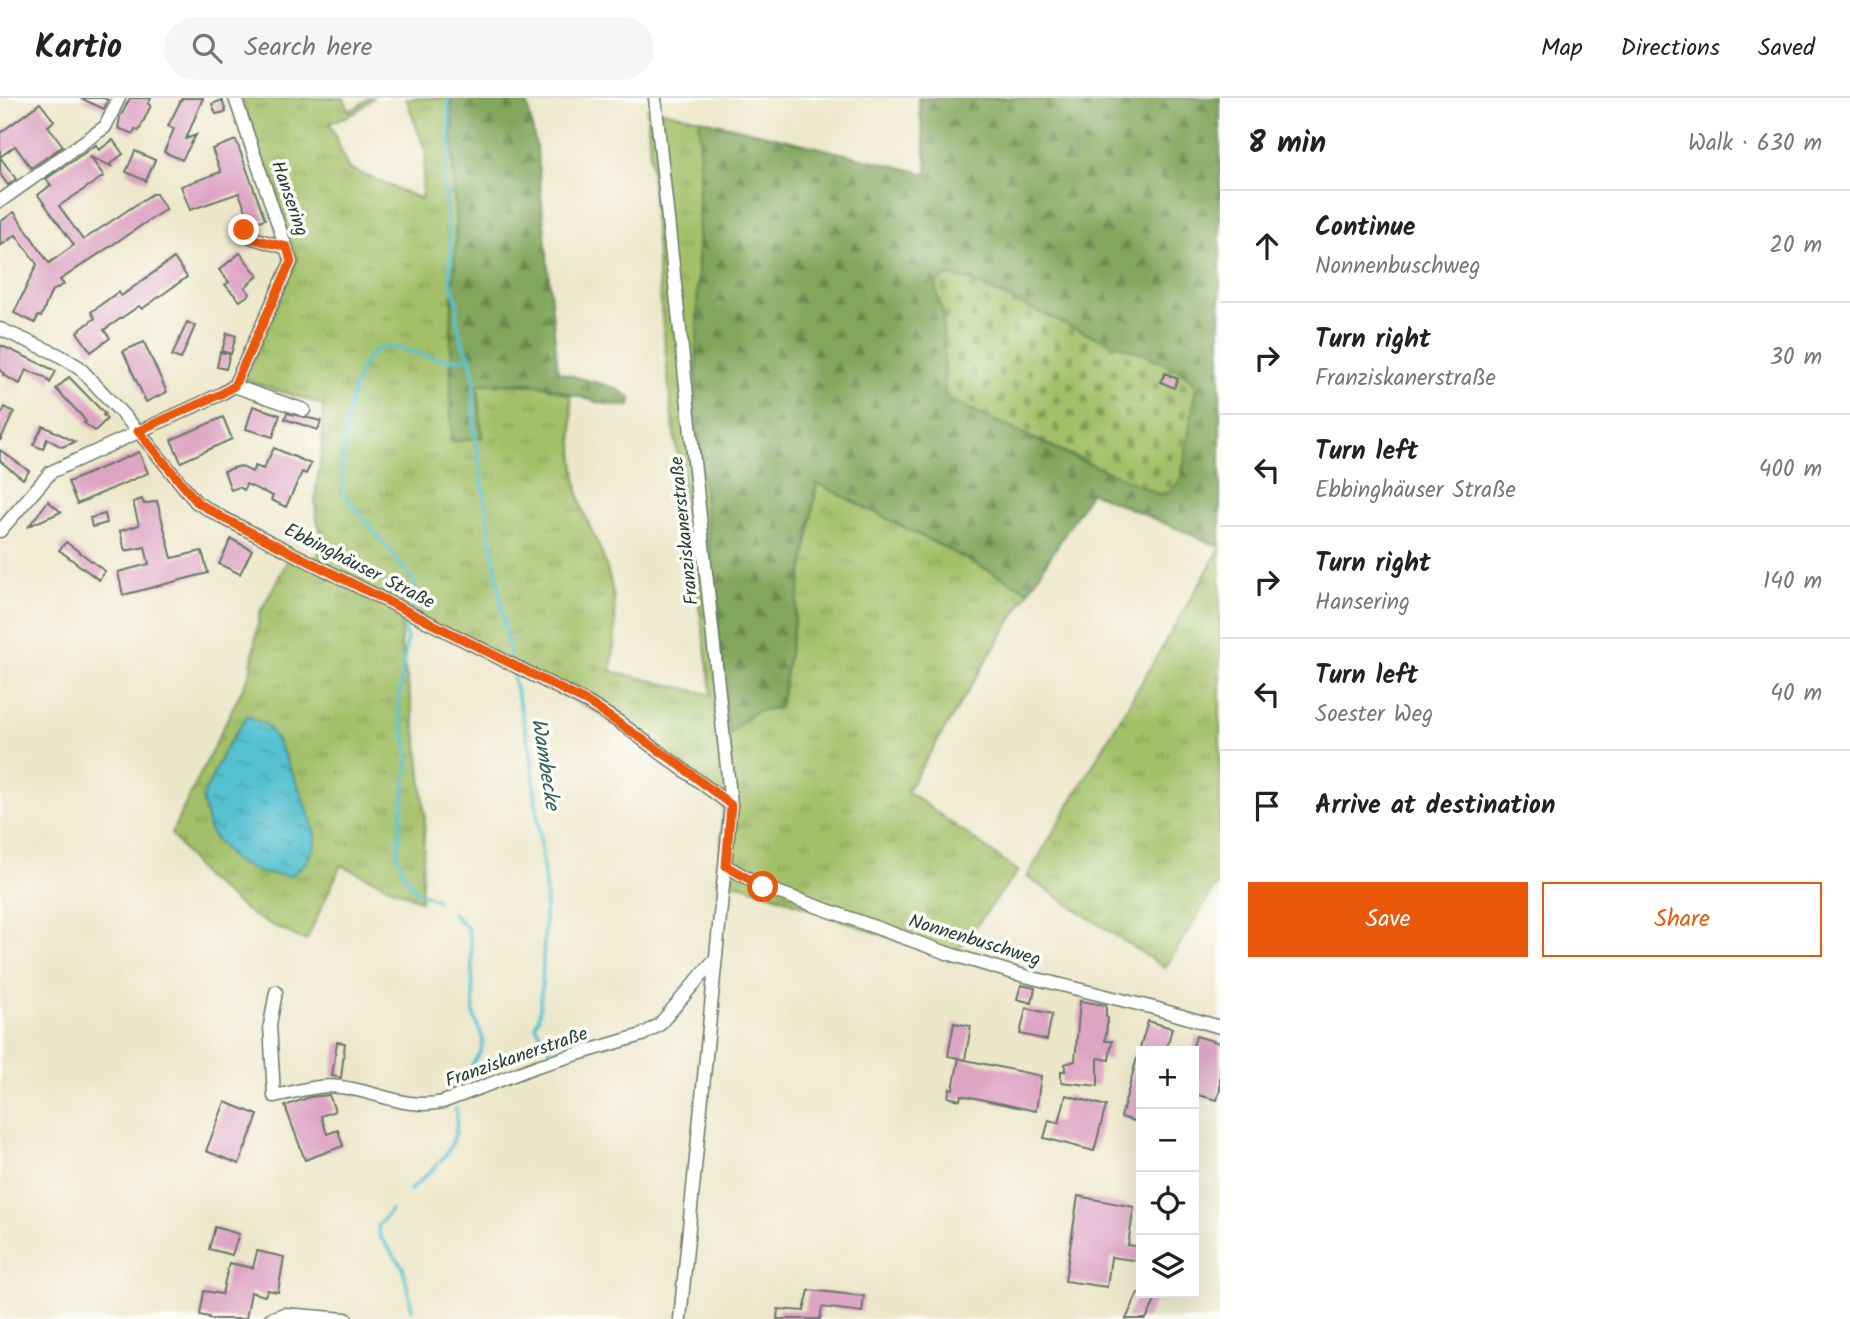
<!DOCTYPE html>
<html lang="en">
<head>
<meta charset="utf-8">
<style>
  body { margin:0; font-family:Kalam,sans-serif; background:#f6f6f6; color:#222 }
  .controls { position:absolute; right:21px; bottom:21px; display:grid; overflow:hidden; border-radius:0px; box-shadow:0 7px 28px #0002 }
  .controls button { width:63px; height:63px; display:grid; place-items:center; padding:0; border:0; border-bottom:2px solid #e0e0e0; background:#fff; color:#222; font:35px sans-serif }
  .stop { position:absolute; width:21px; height:21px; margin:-16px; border:5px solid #ea580c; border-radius:50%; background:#fff }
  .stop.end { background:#ea580c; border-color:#fff; box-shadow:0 2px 7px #0008 }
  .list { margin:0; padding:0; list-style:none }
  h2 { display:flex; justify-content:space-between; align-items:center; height:91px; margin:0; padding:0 28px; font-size:30px }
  h2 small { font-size:23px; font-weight:400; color:#767676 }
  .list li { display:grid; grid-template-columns:46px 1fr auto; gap:21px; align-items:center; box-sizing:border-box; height:112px; padding:0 28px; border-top:2px solid #e0e0e0 }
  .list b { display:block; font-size:26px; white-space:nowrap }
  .list p { margin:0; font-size:23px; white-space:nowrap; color:#767676 }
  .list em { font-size:23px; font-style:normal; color:#767676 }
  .actions { display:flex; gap:14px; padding:21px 28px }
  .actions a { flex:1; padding:16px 0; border:2px solid #ea580c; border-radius:0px; text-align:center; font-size:24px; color:#ea580c }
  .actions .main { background:#ea580c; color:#fff }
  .icon { flex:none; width:38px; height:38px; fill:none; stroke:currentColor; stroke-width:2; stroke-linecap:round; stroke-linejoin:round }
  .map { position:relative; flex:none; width:1220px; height:1221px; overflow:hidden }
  header { display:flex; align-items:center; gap:42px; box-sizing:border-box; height:98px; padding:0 35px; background:#fff; border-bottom:2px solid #e0e0e0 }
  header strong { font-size:33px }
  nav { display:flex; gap:38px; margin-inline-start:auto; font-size:24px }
  .search { width:490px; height:63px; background:#f6f6f6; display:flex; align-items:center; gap:18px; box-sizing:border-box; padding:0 24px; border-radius:38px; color:#767676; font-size:26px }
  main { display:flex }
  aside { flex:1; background:#fff }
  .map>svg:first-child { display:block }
  .grass { fill:url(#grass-tufts); stroke:#617e4e; stroke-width:2 }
  .forest { fill:url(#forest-firs); stroke:#507248; stroke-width:2; fill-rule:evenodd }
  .cemetery { fill:url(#cemetery-stones); stroke:#617e4e; stroke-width:2 }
  .water { fill:url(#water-ripples); stroke:#3a7f82; stroke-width:2 }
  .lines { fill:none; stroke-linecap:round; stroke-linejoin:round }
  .stream { stroke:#55c1d0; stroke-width:3.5 }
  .building { fill:#dea4c4 }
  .minor-casing { stroke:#677868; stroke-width:15 }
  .minor { stroke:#fff; stroke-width:12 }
  .route { stroke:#ea580c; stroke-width:9 }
  .labels { text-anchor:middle; stroke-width:7; stroke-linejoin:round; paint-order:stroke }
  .street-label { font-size:19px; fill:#1f3d34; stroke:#fdfcf7 }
  .water-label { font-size:21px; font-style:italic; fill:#2c5e5b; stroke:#fdfcf7 }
</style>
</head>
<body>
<header>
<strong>Kartio</strong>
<div class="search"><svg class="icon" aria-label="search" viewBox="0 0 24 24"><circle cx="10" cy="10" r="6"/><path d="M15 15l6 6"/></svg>Search here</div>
<nav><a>Map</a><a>Directions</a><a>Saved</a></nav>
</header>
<main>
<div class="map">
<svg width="1220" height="1221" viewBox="0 0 1220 1221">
  <defs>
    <pattern id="grass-tufts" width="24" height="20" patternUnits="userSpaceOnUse" patternTransform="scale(1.75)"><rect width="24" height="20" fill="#a3c067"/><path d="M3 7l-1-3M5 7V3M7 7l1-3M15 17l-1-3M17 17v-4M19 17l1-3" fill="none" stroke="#849d56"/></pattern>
    <pattern id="forest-firs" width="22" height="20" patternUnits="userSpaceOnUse" patternTransform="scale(1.75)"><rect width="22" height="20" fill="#82a65c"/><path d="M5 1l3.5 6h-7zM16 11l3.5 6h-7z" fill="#6a884d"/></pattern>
    <pattern id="cemetery-stones" width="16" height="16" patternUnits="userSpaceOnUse" patternTransform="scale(1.75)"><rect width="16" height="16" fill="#a3c067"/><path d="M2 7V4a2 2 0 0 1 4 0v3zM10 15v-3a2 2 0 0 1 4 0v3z" fill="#849d56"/></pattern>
    <pattern id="water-ripples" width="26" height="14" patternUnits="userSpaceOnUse" patternTransform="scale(1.75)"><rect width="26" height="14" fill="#55c1d0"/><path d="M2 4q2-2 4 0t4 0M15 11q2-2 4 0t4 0" fill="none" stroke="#469eaa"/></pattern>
  </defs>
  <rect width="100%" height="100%" fill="#fdfcf7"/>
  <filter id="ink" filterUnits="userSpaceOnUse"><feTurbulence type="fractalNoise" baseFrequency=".0143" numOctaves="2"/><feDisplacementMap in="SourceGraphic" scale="14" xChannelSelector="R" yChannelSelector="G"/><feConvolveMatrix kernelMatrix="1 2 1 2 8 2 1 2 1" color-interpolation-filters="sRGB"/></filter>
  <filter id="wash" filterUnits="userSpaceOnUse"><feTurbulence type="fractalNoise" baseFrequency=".00686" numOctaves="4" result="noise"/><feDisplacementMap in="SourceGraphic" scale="28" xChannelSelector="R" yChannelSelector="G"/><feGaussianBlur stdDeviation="1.57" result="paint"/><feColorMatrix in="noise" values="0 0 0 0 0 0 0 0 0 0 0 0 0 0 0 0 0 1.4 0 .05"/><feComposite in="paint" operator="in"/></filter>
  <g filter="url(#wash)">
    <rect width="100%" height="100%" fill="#ede7ca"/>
    <g class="grass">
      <path d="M241,0h103l5,13 8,-4 11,-9h5l-18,15 -25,10 18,45 73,31 5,-46 -20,-55h45l5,140 -5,85 26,61 65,1 29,11c2,36 1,73 10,108 4,15 13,30 19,45 18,44 18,76 11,122l101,24 -40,-277 -13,-132 -12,-178 53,11 -4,295 34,321c16,-20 23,-26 50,-27l37,-225 212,108 -122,200 111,80 -68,89 -177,-65 -30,-10 -25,-4 6,-75 -125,-93 -197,-101 -1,33 17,99 7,74 -4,83 -80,-36 -35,76 -53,-25 -50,-40 -32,-42 79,-161 10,-61 27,-50 7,-3 21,8 8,-31c-14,-29 -5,-51 -2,-81 2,-16 2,-33 2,-50l-78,-25 52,-121z"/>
      <path d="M1220,451v331l-55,88 -138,-91z"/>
    </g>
    <g class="forest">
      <path d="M451,0h75l11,53 21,221 58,16 15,10 -1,8c-30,1 -57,-13 -86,-20 -20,-6 -46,-2 -66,-2l4,54 -31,4v-119l5,-85z"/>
      <path d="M918,0h302v449l-129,-55 -62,99 -212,-108 -37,225c-27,1 -34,7 -51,28l-33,-322 4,-295 228,55zM968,182c44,19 88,42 133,59 26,10 80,25 95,48l-14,89 -96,-13 -136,-63 -5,-6 -2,-80 -7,-23z"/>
    </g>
    <path class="cemetery" d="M950,178l18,4c44,19 88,42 133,59 26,10 80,25 95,47l-14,90 -10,15 -14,3 -208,-94 -5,-6 -2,-80 -7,-23 2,-10z"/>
    <path class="water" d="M247,618c7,3 15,6 20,10 12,14 51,99 48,115 -3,16 -12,25 -24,35l-31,-3 -27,-13 -23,-28 -8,-34 23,-49z"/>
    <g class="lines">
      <g class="stream">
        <path d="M448,0l3,53 -8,27 8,73 -1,26 8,30 -2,10 7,28 6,9 5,23v52l36,231"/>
        <path d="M511,570l20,86 15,141 -4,88 -3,33 -4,9 16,26"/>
        <path d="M437,802l-21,-9 -13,-18 -6,-20 12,-99 -11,-49 9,-66 -3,-11 13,-35 -3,-12 -70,-87c-6,-28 4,-142 40,-147 14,-2 38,9 53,11 8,2 18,1 26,1l6,-5"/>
        <path d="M452,815l15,15 4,15 3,73 9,23 -2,12 -13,20 -13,9 -2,5"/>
        <path d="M410,1092c27,-25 51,-40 46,-81"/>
        <path d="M391,1112l-13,16 2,11 23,30 9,42"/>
      </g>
    </g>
    <g id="blocks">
      <g class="building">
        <path d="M80,0h24l4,2 -4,9z"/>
        <path d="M130,0h21l-3,6 3,1 -12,26 -4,-2 -2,5 -15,-6 2,-11z"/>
        <path d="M182,0h21l-17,41 10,-4 -14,25 -18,-8 10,-23 -6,-3z"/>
        <path d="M222,2l4,12 -10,2 -4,-10z"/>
        <path d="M40,5l14,18 -6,5 15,20 -32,22 -16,-22 -15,11 16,22 -8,6 -8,-11v-41z"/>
        <path d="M113,42l10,14 -13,10 1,2 -21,-9 14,19 -45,30 24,34 69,-46h4l10,15 -106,71 4,4 -13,8 -10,25 -3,-1 -3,7 -21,-10 23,-49 -21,-29 -16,11v-24l14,-10 35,51 25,-18 -36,-50 13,-10 -5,-6 50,-34 3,5z"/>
        <path d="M236,42l29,79 -14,5 -12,-31 -49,17 -9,-24 40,-14 -9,-23z"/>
        <path d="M135,53l20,9 -9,21 -20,-9z"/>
        <path d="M240,155l18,23 -13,11 5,7 -10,7 -15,-16 4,-3 -10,-12z"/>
        <path d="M174,160l13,19 -45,32 -3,-3 -35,24 6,8 -19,14 -14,-20 18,-14 -4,-6 27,-20 3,4z"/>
        <path d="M187,224l8,4 -14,33 -9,-3z"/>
        <path d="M227,235l9,3 -5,18 -9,-3z"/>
        <path d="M144,244l23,50 -21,10 -23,-51z"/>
        <path d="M0,247l56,26 -6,12 -5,-6 -19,-7 -6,14 -17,-9 1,-2 -4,-2z"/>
        <path d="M220,254l10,2 -4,15 -9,-2z"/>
        <path d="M1165,275l13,6 -4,9 -13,-6z"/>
        <path d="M69,279l36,37 -2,1 4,4 -12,12 -11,-8 2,-1 -6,-8 -24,-25z"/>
        <path d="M253,308l27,9 -7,22 -27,-8z"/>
        <path d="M5,309l9,5 -14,29v-24z"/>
        <path d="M287,315l34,8 -3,9 -33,-11z"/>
        <path d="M223,319l9,22 -51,23 -10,-22z"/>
        <path d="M43,328l9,4 23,12 -13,5 -15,-8 -4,10 -10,-4z"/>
        <path d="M274,350l37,16 -5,10 -4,-2 -16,35 -15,-7 2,-4 -27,-12 -2,6 -5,-3 -8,3 -7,-19 16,-5 12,6 3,-6 8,3z"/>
        <path d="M0,352l29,21 -6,8 -23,-18z"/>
        <path d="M139,354l9,21 -71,31 -9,-22z"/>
        <path d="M142,401l2,5 13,-3 15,57 30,-7 6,22 -85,22 -5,-23 31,-8 -4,-17 -20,4 -5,-20 19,-6 -6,-23z"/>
        <path d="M48,403l13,11 -32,14 16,-21z"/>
        <path d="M105,416l2,9 -15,4 -2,-9z"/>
        <path d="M231,441l21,11 -12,24 -21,-10z"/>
        <path d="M66,444l39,29 -6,9 -40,-30z"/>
        <path d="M1021,887l14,3 -3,15 -15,-4z"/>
        <path d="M1080,903l26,4v12l2,1 -3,23h7l-3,19 -11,-2v28l-37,-4v-11h4v-7l10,-3z"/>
        <path d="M1026,910l26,6 -5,26 -27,-6z"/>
        <path d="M1148,923l24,7 -6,23h-27z"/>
        <path d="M954,925l17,3 -6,34 -4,-1 80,17 -5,35 -75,-16 -1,5 -12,-3 2,-9 3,1 6,-31 -11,-2z"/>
        <path d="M1196,938l24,7v47l-3,10 -23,-6 -2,-43z"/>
        <path d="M337,944l8,1 -4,35 -9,-2z"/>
        <path d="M1138,956l3,1v68l-20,-6z"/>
        <path d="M329,997l6,16 -14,5 6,18 11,-4 5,16 -38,14 -20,-54 25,-9z"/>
        <path d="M1066,997l40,11 -12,45 -50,-13 5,-18 10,3z"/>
        <path d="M225,1004l33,13 -19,49 -33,-13z"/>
        <path d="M1078,1098l56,11 -6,38 13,2v14l-30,-4 -4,30 -42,-6z"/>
        <path d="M215,1129l24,7 -7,21 -23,-6z"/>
        <path d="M257,1153l27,6 -6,35 -11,-2 -2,6 -14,-4 -5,27h-37v-2l-9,-2 4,-24 18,3 7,-31 24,5z"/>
        <path d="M809,1192l55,6 -2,16 -40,-5 -2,12h-43l1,-10 26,2z"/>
        <path d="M1138,1195h21l-13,26h-20z"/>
      </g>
    </g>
  </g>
  <g filter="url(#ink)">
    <use href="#blocks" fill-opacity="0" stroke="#677868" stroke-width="2"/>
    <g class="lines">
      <g class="minor-casing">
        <g id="minor">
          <path d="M655,0l76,707 -51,514"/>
          <path d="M0,103l105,-74 14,-29"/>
          <path d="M244,133l9,7 34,10"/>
          <path d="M0,231l57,25 22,13 59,64 58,71 27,16 365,185 31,19 112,83"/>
          <path d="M234,288l70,24"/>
          <path d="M0,433l51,-59 170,-78 13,-8 57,-124 -56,-164"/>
          <path d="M726,768l37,21 184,66 70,21 137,34 66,19"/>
          <path d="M276,894l-6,33 4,71c22,-4 44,-12 66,-9 37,4 65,23 103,15l94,-36 105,-31 17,-10 56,-66"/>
          <path d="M270,1221l14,-5 62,5"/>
        </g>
      </g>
      <use href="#minor" class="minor"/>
    </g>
  </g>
  <g class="lines" filter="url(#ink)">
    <path class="route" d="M244,132l9,9 34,8 4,15 -57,124 -13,8 -83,37 59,71 26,16 366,185 84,57 58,45 -5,61 37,21"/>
  </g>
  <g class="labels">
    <g class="street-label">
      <text transform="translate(291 100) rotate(71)" y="7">Hansering</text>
      <text transform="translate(683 433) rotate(-96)" y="7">Franziskanerstraße</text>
      <text transform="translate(360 467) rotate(27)" y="7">Ebbinghäuser Straße</text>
      <text transform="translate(975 841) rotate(17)" y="7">Nonnenbuschweg</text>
      <text transform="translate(516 958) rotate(-19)" y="7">Franziskanerstraße</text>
    </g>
    <g class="water-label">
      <text transform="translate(546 666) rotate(81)" y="7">Wambecke</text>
    </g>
  </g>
</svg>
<div class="controls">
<button>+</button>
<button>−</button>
<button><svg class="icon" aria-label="locate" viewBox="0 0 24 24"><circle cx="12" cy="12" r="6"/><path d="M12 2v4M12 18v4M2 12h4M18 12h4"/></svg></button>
<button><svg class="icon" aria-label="layers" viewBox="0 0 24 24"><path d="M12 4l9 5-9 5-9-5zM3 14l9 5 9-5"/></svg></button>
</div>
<div class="stop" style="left:763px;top:789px"></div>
<div class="stop end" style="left:244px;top:132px"></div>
</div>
<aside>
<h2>8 min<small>Walk · 630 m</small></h2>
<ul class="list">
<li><svg class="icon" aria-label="ahead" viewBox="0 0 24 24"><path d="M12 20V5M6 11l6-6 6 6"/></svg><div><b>Continue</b><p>Nonnenbuschweg</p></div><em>20 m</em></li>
<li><svg class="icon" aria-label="right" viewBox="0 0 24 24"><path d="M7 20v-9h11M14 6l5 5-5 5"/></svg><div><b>Turn right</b><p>Franziskanerstraße</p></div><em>30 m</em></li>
<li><svg class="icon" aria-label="left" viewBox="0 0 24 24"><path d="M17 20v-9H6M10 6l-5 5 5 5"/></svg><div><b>Turn left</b><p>Ebbinghäuser Straße</p></div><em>400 m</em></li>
<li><svg class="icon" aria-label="right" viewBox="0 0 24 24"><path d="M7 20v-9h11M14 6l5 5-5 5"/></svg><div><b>Turn right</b><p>Hansering</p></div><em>140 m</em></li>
<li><svg class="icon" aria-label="left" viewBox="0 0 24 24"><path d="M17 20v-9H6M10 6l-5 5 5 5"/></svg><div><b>Turn left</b><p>Soester Weg</p></div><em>40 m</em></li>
<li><svg class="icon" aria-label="arrive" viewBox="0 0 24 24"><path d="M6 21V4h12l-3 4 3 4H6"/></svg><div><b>Arrive at destination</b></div></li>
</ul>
<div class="actions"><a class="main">Save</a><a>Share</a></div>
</aside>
</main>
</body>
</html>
